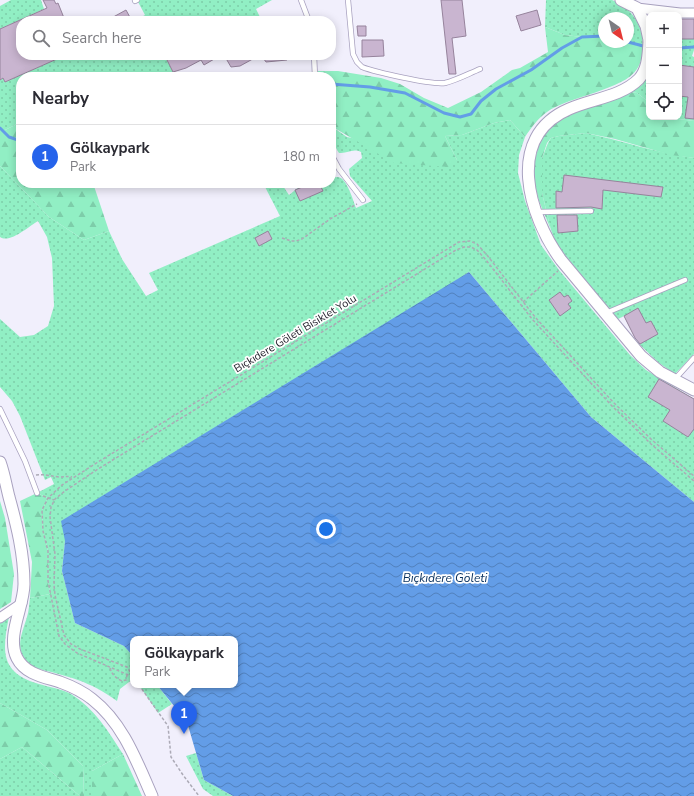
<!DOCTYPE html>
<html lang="en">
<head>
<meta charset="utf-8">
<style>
  body { margin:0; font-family:"Nunito Sans",sans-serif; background:#f2f2f3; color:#2b2b33 }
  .controls { position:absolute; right:12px; top:12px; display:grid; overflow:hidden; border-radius:8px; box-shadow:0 2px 10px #0003 }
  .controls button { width:36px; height:36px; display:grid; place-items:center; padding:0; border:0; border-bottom:1px solid #e1e1e2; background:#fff; color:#2b2b33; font:20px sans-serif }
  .compass { position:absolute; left:598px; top:12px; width:36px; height:36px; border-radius:50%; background:#fff; box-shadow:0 2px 10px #0003; rotate:145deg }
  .you { position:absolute; left:326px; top:529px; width:14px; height:14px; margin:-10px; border:3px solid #fff; border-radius:50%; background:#1a73e8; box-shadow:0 0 0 6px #1a73e833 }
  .badge { display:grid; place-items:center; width:26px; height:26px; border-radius:50%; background:#2563eb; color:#fff; font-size:13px; font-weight:700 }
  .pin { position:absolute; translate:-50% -33px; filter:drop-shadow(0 1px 2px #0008) }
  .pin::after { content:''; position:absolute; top:21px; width:14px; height:12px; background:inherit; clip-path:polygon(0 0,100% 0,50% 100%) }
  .popup { position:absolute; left:130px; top:636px; width:108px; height:52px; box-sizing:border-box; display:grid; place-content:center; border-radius:8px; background:#fff; filter:drop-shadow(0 1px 3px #0005); font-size:13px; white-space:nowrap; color:#7c7c81 }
  .popup b { font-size:15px; color:#2b2b33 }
  .popup::after { content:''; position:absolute; left:50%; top:100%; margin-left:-8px; border:8px solid transparent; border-top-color:#fff }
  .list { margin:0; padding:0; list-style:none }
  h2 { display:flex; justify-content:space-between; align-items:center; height:52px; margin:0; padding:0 16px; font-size:17px }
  h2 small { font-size:13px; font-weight:400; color:#7c7c81 }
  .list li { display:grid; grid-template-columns:26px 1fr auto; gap:12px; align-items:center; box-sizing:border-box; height:64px; padding:0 16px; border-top:1px solid #e1e1e2 }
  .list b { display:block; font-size:15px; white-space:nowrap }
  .list p { margin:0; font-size:13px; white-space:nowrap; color:#7c7c81 }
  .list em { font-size:13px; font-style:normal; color:#7c7c81 }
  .icon { flex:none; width:22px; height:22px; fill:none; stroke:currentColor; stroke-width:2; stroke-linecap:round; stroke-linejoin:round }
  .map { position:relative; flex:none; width:694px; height:796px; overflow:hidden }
  .search { position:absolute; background:#fff; box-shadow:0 2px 10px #0003; left:16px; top:16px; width:320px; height:44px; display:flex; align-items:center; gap:10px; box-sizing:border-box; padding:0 14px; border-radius:16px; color:#7c7c81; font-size:15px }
  .panel { position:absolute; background:#fff; box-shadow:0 2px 10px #0003; left:16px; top:72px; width:320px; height:116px; border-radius:16px }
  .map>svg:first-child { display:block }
  .green { fill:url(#green-dots) }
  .forest { fill:url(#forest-firs) }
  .water { fill:url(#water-waves) }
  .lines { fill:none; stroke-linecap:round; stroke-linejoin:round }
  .stream { stroke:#639de7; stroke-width:3 }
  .building { fill:#c9b5d0; stroke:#96839c }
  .service-casing { stroke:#a8a1bf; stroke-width:6 }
  .minor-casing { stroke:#a8a1bf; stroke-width:11 }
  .tertiary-casing { stroke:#a8a1bf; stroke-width:13 }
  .path { stroke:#acaab6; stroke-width:1.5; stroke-dasharray:3 2; stroke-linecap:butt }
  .service { stroke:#fff; stroke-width:4.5 }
  .minor { stroke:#fff; stroke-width:9 }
  .tertiary { stroke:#fff; stroke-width:11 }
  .labels { text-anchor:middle; stroke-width:3.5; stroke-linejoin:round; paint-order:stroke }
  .street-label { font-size:11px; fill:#25232e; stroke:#fff }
  .water-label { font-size:12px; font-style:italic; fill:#07305e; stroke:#fff }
</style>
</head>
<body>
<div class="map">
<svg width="694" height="796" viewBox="0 0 694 796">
  <defs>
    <pattern id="green-dots" width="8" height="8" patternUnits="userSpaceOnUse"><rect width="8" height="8" fill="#91efc4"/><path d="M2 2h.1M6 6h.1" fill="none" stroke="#7dcda9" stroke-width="1.8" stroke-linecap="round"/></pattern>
    <pattern id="forest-firs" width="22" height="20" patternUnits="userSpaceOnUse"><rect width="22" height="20" fill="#91efc4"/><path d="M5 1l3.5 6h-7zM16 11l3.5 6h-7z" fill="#7dcda9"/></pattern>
    <pattern id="water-waves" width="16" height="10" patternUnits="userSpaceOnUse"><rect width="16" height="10" fill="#639de7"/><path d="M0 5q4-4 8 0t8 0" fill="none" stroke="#5180bc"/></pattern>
  </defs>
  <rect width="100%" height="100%" fill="#f1effc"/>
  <g class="green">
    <path d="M11,0h30l3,9 -44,20v-23z"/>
    <path d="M137,0h135l-16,9 6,12h-23l-1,-2 -4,2h-100l11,-6z"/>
    <path d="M546,0c16,0 31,0 47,0 5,0 13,0 19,0 20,8 31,25 31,46l-15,-4v-24h-24v18l-22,1 -17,-2 -20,-8z"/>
    <path d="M679,39h15v11l-2,6 2,1v64l-32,-4h17z"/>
    <path d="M66,55h106l-6,3 7,14 -24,5h-128v45l-18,9 -3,-3v-48l3,-2 2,4z"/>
    <path d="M649,73v29l-12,-9 -6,-1 11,-7z"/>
    <path d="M510,120l15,17 -6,18 -1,18 7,28 16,44 18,25 71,85 16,15 48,29v103l-103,-85 -122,-145 -404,269 -3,30 13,52 49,23 9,10v23l-13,10 -3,12c-27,-20 -50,-25 -82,-33 -22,-15 -15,-29 -8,-51 2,-6 2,-13 3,-19l20,-4 -2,-13v-30l-5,-20 -1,-21 6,-12 -11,-5 17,-9 -3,-7 -6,3 -25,-64 -8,-15 -12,-14v-71v3l20,18 14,-2 14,-9 6,-20 -2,-48 -5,-21 -9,-16c-9,5 -28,23 -38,16v-71l49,51 35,23 25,-9 13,28 24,37 12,-6 -9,-17 131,-57 -17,-33h18l8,12 15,-12h27v-5c1,0 5,-1 7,-1 9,1 15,23 18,31l16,-7 -22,-25 -1,-7 13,-11 -1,-6c-9,-4 -13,2 -22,1 -5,-7 -8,-18 -8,-27l16,11 110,23 -12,-24 17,-1 32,-12z"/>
    <path d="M586,133c37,8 71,20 108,25v196l-19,20 -16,-11 -20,-19 -15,-28 -6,3 -18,-20 -43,-54 -6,-15 -9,-37v-35l6,-15 3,-5 8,-2z"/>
    <path d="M9,617c-7,34 -9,56 30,67 10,3 23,5 32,10 24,15 37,37 52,60l-31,17v25h-8l-1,-30 -36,-36 -47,-27v-80z"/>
    <path d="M139,685h18l15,19 -14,9z"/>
    <path d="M22,747l58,49h-80v-37z"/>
    <path d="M196,753l8,27 29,16h-20l-10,-7 -17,-33z"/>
  </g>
  <g class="forest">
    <path d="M545,27l20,8 17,2 20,-2 2,1v6h24l15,4c-1,8 -1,16 -6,23 -13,21 -68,27 -90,43 -9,6 -16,16 -22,25l-15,-17 -16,3 -32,12 -17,1 12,24 -8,7 -55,-4 -63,-37v-49h-13v-6h20l43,7 19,6 24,14 24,10 33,-16 31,-22 8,-2 28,-16z"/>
    <path d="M631,92l6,1 12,9v15h13l32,4v37l-23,-3 -56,-16 -29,-6 -27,3 -8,2 -4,5 -5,15v35l9,37 -12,-29 -6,-23v-13l9,-29 13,-13 11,-8z"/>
    <path d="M21,122v61h77l-4,3 15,45 -25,9 -35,-23 -49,-51v-38l3,3z"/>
    <path d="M37,493l11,5 -6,12 1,21 5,20v30l2,13 -20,4 2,-36 -12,-61z"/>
    <path d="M0,501l5,17 9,56 -3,28 -11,7z"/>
    <path d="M0,703l47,27 36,36 1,30h-4l-58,-49 -22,12z"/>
    <path d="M123,754l19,42h-50v-25z"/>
  </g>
  <path class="water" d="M469,272l122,145 103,85v294h-461l-29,-16 -17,-58 -30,-37h78v-46h-102v17l-9,-10 -49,-23 -13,-52 3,-30 -4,-20z"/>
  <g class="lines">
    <g class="stream">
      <path d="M628,42l19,5"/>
      <path d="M679,48l15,-1"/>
      <path d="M331,84l39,3 35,6 39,20 16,4 11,-3 10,-13 15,-12 35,-19 31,-22 20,-11 22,-1"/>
      <path d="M0,128l9,9 12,4"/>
    </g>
  </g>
  <g class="building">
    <path d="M43,0h11l2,4 2,-1 6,15h-2l1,3h-42v34h45l-61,27 -2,-4 -3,2v-51l47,-21z"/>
    <path d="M441,0h21l4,36 -14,2 4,36h-7z"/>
    <path d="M126,10l6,11h-26z"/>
    <path d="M537,10l4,15 -20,6 -5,-15z"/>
    <rect x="679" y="19" width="15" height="20"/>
    <path d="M357,26h9v10h-8z"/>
    <path d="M362,40h21l1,16 -22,1z"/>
    <path d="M172,55h49l-17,10 -3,-5 -15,8 -13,4 -7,-14z"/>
    <path d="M224,55h36l-20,11 -9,1z"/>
    <path d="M261,55h25l1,5 -21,2z"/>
    <path d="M679,65l15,2v52l-9,-1 3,-21 -9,-1z"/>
    <path d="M564,175l99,12 -2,10 -58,-7 -1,19 -11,-2 -35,1v-17l6,1z"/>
    <path d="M312,183h7l4,8 -23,10 -5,-11z"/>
    <path d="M557,215h20l1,16 -20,2z"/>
    <path d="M268,231l4,8 -13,7 -4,-8z"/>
    <path d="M560,292l4,5 4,-2 4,6 -4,3 3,4 -11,8 -11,-16z"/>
    <path d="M638,308l8,15 5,-2 7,13 -18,10 -5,-6 -11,-22z"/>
    <path d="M659,379l35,20v30l-6,8 -25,-16 7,-11 -22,-13z"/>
  </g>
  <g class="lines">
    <g class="service-casing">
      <g id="service">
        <path d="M301,0l8,21"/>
        <path d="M348,0l5,54 4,8 5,5c13,5 69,18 83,16 12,-3 23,-9 35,-14"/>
        <path d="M135,1l2,-1"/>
        <path d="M314,55l1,22"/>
        <path d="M331,154l8,15 24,31"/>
        <path d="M537,212l54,-1"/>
        <path d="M606,313l79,-33"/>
        <path d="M675,379l19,-21"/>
        <path d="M0,409l25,52 12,32"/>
      </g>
    </g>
    <g class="minor-casing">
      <g id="minor">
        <path d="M637,8l43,5h14"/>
        <path d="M0,618l22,-15"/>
      </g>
    </g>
    <g class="tertiary-casing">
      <g id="tertiary">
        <path d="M621,0l16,8 9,18 3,14"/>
        <path d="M649,42c-1,13 -1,27 -10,37 -18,18 -48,20 -70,30 -65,28 -40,107 -8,151l80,96 19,16 34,18"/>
        <path d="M0,462c4,11 6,23 9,35 8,29 15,57 15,87 0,23 -18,52 -7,74 8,16 27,19 43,24 11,4 22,9 32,17 31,24 45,63 60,97"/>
      </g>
    </g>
    <g class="path">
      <path d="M282,238l9,3h5l6,-2 28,-20 27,-15"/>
      <path d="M523,302l35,-31"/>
      <path d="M36,475c8,-1 15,1 23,2 5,0 8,-1 13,0"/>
      <path d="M43,496l11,4"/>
      <path d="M110,668c2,7 6,10 12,13l4,-1 1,-5"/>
      <path d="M133,676l-6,-9 -47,-18 -9,-5 -7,-9 -9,-40 -1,-10 1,-31 -5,-37 1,-10 4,-8 10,-8 33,-22 358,-219 8,-3h7l6,3 9,10 46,59 79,86 40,39 43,37"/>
      <path d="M133,677l-56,-24 -12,-9 -6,-8 -11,-55v-30l-5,-20 -1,-21 6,-12 14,-13 36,-23 361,-220 11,-1 7,3 10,11 48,62 78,85 39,38 42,36"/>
      <path d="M139,685l29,41 3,31 12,18 16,21"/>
    </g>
    <use href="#service" class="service"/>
    <use href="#minor" class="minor"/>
    <use href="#tertiary" class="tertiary"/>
  </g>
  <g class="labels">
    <g class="street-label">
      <text transform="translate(295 333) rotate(-31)" y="4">Bıçkıdere Göleti Bisiklet Yolu</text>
    </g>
    <g class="water-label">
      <text x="445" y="582">Bıçkıdere Göleti</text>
    </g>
  </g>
</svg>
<div class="controls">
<button>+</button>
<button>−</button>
<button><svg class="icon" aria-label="locate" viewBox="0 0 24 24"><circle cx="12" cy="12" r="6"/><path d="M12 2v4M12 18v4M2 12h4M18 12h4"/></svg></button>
</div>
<svg class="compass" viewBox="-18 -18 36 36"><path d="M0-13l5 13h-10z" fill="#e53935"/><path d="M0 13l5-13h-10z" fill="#7c7c81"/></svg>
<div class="you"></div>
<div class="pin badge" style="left:184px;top:734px">1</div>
<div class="popup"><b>Gölkaypark</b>Park</div>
<div class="search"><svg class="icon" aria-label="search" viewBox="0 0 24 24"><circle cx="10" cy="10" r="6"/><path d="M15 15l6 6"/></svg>Search here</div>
<section class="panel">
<h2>Nearby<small></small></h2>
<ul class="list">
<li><span class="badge">1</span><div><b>Gölkaypark</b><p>Park</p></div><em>180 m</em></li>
</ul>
</section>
</div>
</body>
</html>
